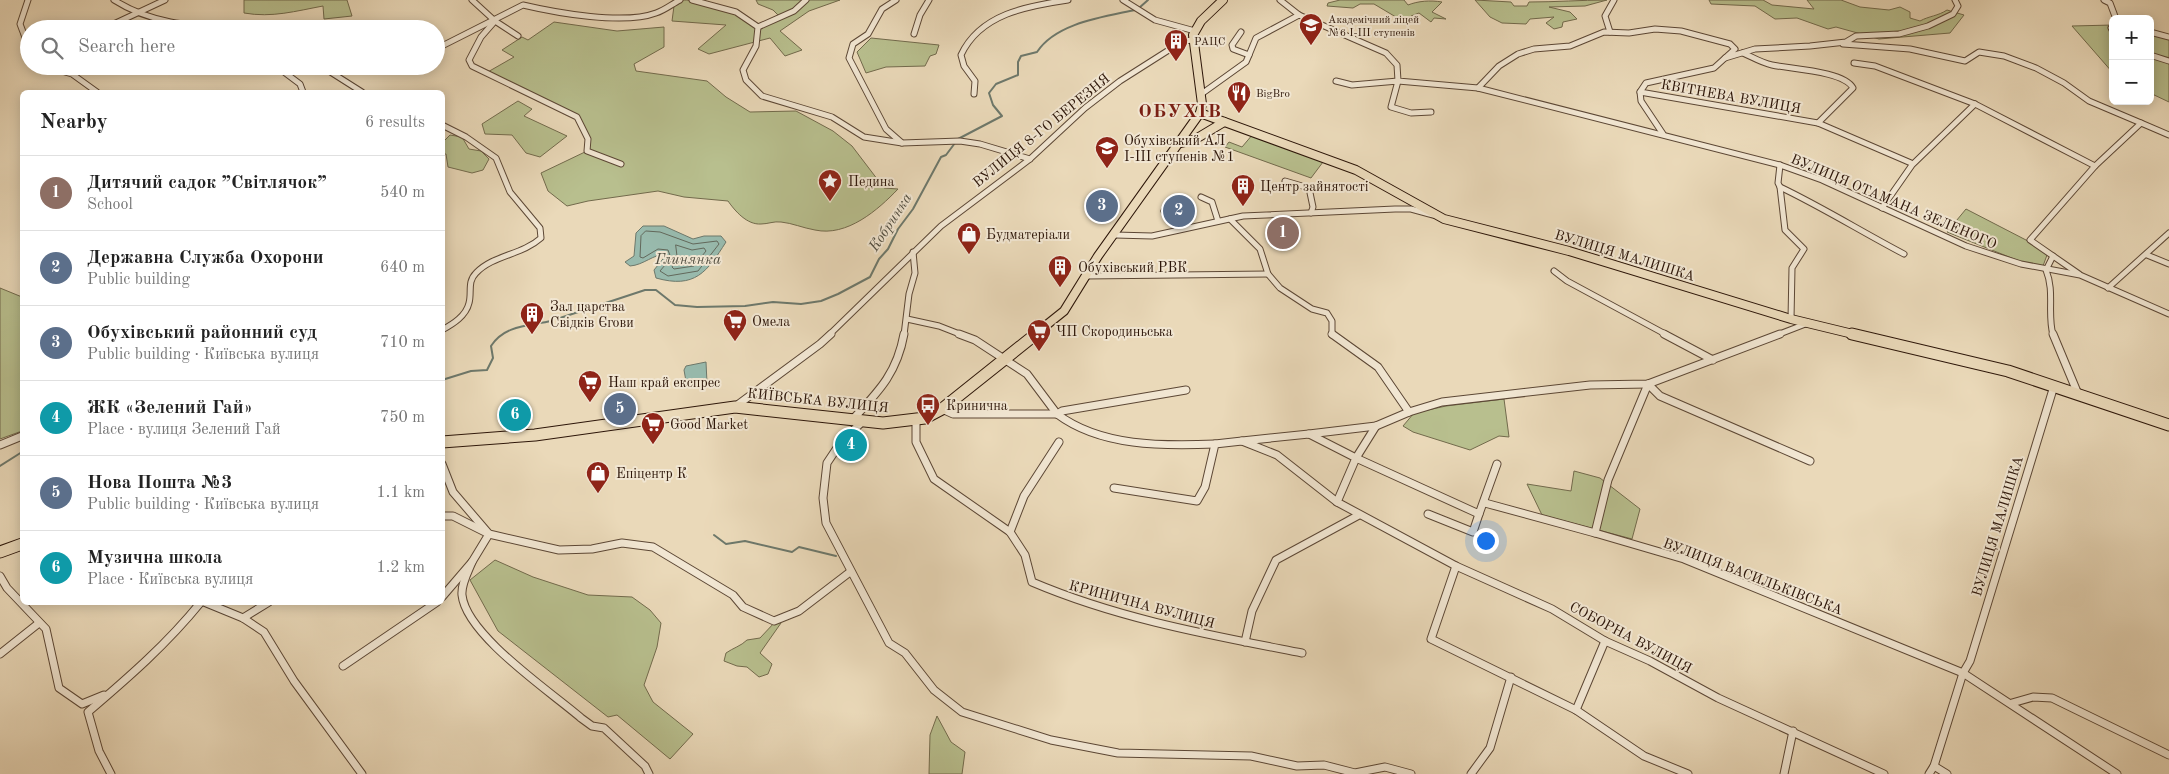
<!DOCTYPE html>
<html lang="en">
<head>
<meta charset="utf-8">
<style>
  body { margin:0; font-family:"Old Standard TT",serif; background:#f6f6f6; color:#222 }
  .controls { position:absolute; right:15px; top:15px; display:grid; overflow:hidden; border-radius:8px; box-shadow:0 2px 12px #0003 }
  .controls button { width:45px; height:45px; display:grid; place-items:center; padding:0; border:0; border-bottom:1px solid #e0e0e0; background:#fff; color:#222; font:25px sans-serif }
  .you { position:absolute; left:1485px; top:540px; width:18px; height:18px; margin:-12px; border:4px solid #fff; border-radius:50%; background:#1a73e8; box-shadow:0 0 0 8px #1a73e833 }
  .badge { display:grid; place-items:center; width:32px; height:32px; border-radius:50%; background:#0f766e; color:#fff; font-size:16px; font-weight:700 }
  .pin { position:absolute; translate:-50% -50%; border:2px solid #fff; box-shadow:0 1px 5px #0006 }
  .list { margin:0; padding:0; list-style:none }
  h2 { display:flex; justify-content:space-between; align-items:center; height:65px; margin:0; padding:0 20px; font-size:21px }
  h2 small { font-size:16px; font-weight:400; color:#767676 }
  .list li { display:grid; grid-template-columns:32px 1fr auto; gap:15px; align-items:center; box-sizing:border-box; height:75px; padding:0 20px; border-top:1px solid #e0e0e0 }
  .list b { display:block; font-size:19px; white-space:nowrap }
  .list p { margin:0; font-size:16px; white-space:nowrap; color:#767676 }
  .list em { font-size:16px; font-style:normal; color:#767676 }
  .icon { flex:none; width:28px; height:28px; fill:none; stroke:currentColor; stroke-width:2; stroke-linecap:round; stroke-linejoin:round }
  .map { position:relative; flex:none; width:2169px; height:774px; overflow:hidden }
  .search { position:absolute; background:#fff; box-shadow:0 2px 12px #0003; left:20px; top:20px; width:425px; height:55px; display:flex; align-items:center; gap:12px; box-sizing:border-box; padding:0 18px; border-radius:28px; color:#767676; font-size:19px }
  .panel { position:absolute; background:#fff; box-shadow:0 2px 12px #0003; left:20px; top:90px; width:425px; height:515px; border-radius:8px }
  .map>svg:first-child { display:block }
  .green { fill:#b8bf8e; stroke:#726a4c }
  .water { fill:#98baad; stroke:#6d786b }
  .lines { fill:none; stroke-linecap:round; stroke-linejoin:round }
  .shore { stroke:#62685b; stroke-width:1 }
  .stream { stroke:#6d786b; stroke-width:2 }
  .minor-far1-casing { stroke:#5c4735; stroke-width:7 }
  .minor-casing { stroke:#5c4735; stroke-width:9 }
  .primary-far1-casing { stroke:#2d1609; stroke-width:10 }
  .primary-casing { stroke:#2d1609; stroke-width:13 }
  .minor-far1 { stroke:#f1e6d2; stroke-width:5 }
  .minor { stroke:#f1e6d2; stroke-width:7 }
  .primary-far1 { stroke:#ead9b9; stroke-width:8 }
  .primary { stroke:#ead9b9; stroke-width:11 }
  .labels { text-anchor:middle; stroke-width:4; stroke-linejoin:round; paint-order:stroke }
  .far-poi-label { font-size:11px; fill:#2d1609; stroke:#f1e6d2; text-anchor:start }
  .street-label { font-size:14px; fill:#2d1609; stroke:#f1e6d2 }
  .poi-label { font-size:14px; fill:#2d1609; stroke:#f1e6d2; text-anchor:start }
  .water-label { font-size:15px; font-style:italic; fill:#524f42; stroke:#f1e6d2 }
  .district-label { font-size:19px; font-weight:bold; letter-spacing:1px; fill:#7a1f14; stroke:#f1e6d2 }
</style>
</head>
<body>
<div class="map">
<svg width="2169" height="774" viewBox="0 0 2169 774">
  <rect width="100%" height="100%" fill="#ead9b9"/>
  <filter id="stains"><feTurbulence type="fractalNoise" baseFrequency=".004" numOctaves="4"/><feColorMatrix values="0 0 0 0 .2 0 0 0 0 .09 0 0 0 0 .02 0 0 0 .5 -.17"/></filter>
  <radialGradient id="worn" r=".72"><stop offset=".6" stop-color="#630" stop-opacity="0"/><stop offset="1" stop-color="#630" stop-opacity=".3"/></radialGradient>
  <g class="green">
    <path d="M244,0h103l5,16 -28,3 -1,-13c-27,5 -51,12 -79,7z"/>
    <path d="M683,0c18,0 59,11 71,25l27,-7 -8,-8 -15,-6 -2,-4h84l-31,11 -29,20 22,19 -17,6 -15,-18 -61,16 -11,-5 28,-24 -54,-4 2,-15z"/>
    <path d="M1340,0h64l4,5c10,-4 22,-5 34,-3l-10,10 14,7 -12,-1 -3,4 -12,-9 -8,3 -5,7 -32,-19h-14l-7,4 -26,-2 1,-3z"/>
    <path d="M1475,0l36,2 3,4h13l2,-4c27,0 52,-2 78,-2l-22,6 -36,1 21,5 7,7 -14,3 -1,5 -8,2 -8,-6 8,-6 -24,2 -4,5 -24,-1 -12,-6z"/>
    <path d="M1709,0h54l9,5 42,4 -7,-9h34l19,7 29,3 11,-3 10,5v6l10,3c9,-5 18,-5 27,-11l17,5 -14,18 -71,6 -43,-12 -8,2 -31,-11 -22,1 -20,-13 -44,-2z"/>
    <path d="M554,22l63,9 47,-4v20l-30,17 2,7 71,10 19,16 24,15 46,-1 37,20 19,15 32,42 14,1c-20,21 -51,48 -83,41 -12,-2 -23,-7 -34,-8 -7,-1 -13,2 -20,2 -14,1 -26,-13 -33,-23l-44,-4 -26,-6 -70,10 -21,5 -19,-15 -7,-18 46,-22 1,-12 -11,-21 -91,-45 28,-16 -12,-7 20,-13 6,3z"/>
    <path d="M2113,25v48l-41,-47z"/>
    <path d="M2150,31l19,5v66l-19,-9z"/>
    <path d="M871,38l68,7 -3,9 -6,2 -5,10 -39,1 -20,6 -9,-21z"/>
    <path d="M518,101l14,8 -8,7 43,20 -27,21 -14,-4 -14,-18 -27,-1 -3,-10z"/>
    <path d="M1253,134l70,28 -12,16 -86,-31 4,-5 13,5z"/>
    <path d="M450,135l12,2 7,12 12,2 8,8 -6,11 -11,3 -24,-6 -2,-13h-3v-12z"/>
    <path d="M1966,209l60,31 21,15 -4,11 -19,-3 -77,-31z"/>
    <path d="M0,288l22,9v134l-22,8z"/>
    <path d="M1504,399l5,38 -10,-1 -29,14 -57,-18 -10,-6 11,-13 32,-7z"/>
    <path d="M1574,471l26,7 40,31 -8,30 -90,-24 -15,-31 44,7z"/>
    <path d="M495,560l38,17 55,18 44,2 18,13 11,13 -4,24 -13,38 9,17 40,32 -23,25 -53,-44 -9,2 -110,-86 -28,-51z"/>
    <path d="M775,622l6,1 -21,30 12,11 -4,10 -9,3 -12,-10 -10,-1 -13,-5 2,-8c7,-5 15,-7 21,-13l13,-2z"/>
    <path d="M937,716l14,26 14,10 -3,22h-33l1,-39z"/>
  </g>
  <g class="water">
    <path d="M643,226h21l29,13 11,-3h17l5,6c-19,30 -31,47 -70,36l-2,-8 13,-16c-14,0 -23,11 -37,12l-5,-4 9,-6 2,-23z"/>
    <path d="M706,362l1,21 -20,4 -3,-17 2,-4z"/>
  </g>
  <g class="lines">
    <g class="shore">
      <path d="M646,231l14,1 33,12 24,-3 2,3 -21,27 -30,5 -8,-5 11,-13 -3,-8 -10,-1 -15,9 -3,-1 1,-21z"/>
      <path d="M676,245l16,5 12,-2 2,3 -12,15 -20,3 -2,-2 5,-9z"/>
    </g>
    <g class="stream">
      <path d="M1139,8l9,-8"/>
      <path d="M958,139l44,-23 -9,-11 -4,-12 7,-9 22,-9v-13l3,-6 16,-4c19,-29 66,-35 98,-42"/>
      <path d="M560,318l85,-28h11l19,15 22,2 48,-1 28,-4 28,2 20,-3 17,-7 32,-17 9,-18 9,-10 10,-20 15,-20 28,-52 5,-2 9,-12"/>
      <path d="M442,380l29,-9 16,-1 6,-12 -2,-12c14,-21 37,-20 60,-25"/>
      <path d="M0,466l22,-14"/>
      <path d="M714,535l12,9 19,-3 47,11 7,-5 37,9"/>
    </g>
    <g class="minor-far1-casing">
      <g id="minor-far1">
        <path d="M28,0l-8,24 9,24"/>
        <path d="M114,0c39,25 81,26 126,29"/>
        <path d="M472,0l23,21 -14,16 -12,23 3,6 105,51 11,22 -1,12 34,13"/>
        <path d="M692,0l44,12 22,15 -2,19 -13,24 3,10 16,16 70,21 32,20 38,6"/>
        <path d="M896,0l-14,9 -14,25 -15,10 -4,14 37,71 16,14 58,-2 20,3 50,15"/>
        <path d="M1123,0l32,20 40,11"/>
        <path d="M1280,0l19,15 87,38 11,12 1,16 80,7 302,77 42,15 144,66 55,18 59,11 89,39"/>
        <path d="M2104,0l6,3 6,16"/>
        <path d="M495,21l23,15"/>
        <path d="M758,27l36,-16 12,-11"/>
        <path d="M2113,27l-2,1 2,4"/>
        <path d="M103,29l62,-29"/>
        <path d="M1241,32l-9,13 1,4 16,6 7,-17 43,-23"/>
        <path d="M1610,32l-5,-16 9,-16"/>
        <path d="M2150,32l19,5"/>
        <path d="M914,34l6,-19 9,-15"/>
        <path d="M1843,44l67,5 55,12 14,-9 25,4 32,12 28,15 25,18 52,22"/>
        <path d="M436,49l87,-44c34,8 101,20 133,8 9,-3 16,-9 24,-13"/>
        <path d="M1743,53c9,4 19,10 29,12 18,4 72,6 81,23l-35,35 93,40"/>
        <path d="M2150,55l19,6"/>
        <path d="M1854,63l21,3 100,38 120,62 -65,74 49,34"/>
        <path d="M44,66l28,8 25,18"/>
        <path d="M276,66l24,18 3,8"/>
        <path d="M321,66l41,26"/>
        <path d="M1336,81l16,4 46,-4 -7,26 20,6 20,-1"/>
        <path d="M1478,88l21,-22 19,-12 16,-5 36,-3 34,-14 25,1 26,-4 26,2 49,13 5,5 -10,9 30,-9 55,-3 36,-4 10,-6 43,-2 29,-8 25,-12 5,-8 -3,-6"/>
        <path d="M1640,92l178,31"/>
        <path d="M974,94l1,-13 -11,-15 -3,-11c19,-41 66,-49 107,-55"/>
        <path d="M1200,95l46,-33 3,-7"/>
        <path d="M442,125l24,12 30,21 14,34 30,36 1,10c-19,17 -48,17 -65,35 -9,9 -4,19 -7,30 -3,13 -16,21 -27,27"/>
        <path d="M1663,134l-22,-33 -1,-9 6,-9 68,-15 11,-10"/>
        <path d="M1780,165l-2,18 2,4c42,20 82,45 124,67"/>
        <path d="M2095,166l46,-43 28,12"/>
        <path d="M1285,181l24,7 4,19 -2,6"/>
        <path d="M1780,187l5,43 19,19 -12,19 -1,51"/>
        <path d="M1201,197l11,5 6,19"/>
        <path d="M1882,208l30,-43 63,-61"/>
        <path d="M1164,211l11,9 2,10"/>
        <path d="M1230,219l30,30 8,25 12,14 32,21 15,4 5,8v14"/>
        <path d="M1115,235l37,1 91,-20 152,-7h16l22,6"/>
        <path d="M2147,255l22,9"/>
        <path d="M2053,256l-7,14c9,22 1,43 7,65"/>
        <path d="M1554,271l13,10 100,54"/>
        <path d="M1086,276l182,-2"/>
        <path d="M2108,288l61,-55"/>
        <path d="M907,319l32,7 23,9"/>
        <path d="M829,335l112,-109 89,-67 55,-51 35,-27 63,-40 10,-1"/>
        <path d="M904,335l5,-41 6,-21 -2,-21"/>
        <path d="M1777,335l31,-12"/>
      </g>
    </g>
    <g class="minor-casing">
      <g id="minor">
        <path d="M959,334l16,6 52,34 30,40 5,-3 124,-21"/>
        <path d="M1332,334l46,33 31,45"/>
        <path d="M1664,334l49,26"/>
        <path d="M2053,334l25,60"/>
        <path d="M736,406l84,-62 11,-10"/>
        <path d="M942,409l11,5h104c44,33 106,32 158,30"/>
        <path d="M853,419c26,-28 44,-46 51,-85"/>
        <path d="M916,420v22l18,37 76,53 15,23 7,27c87,37 178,53 270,71"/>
        <path d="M862,422l-21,20 -14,21 -4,35 3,25 63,120 16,10 29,37 28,22 89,28 67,13 133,3 46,10 27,-1 31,8 30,-6 26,7"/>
        <path d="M1376,426l-20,32 123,56 18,-50"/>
        <path d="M1309,434l67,-8 33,-14 33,-10 148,-17 58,-1 132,-50"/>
        <path d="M1242,441l67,-7 47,24 -19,44 119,64 96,43 53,32 45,20 68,37 166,76"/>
        <path d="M0,445l22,-9"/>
        <path d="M1810,461l-150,-65 -12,-12 -40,96 -13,53 89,26 279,114 154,101"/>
        <path d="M442,464l11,28 36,42 70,16 33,-1 30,-6 31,4 80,48 10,12 31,14 25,-10 51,-39"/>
        <path d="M1114,488l83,13 8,-14 10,-43 27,-3 35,14 60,47"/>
        <path d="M1485,503l110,30"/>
        <path d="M1428,514l45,18 6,-18"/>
        <path d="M442,516h11l36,18 -17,28 -30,35"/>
        <path d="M1010,532l14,-36 35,-54"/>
        <path d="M472,562c-4,10 -11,22 -10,33 4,40 89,97 119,123l11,8 12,2 41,38 4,8"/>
        <path d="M1456,566l-25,73 145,71 68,46 44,18"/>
        <path d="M0,576l7,12 39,41 13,59 23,16 22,-9"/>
        <path d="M204,602l39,16 21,14 30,49 68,93"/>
        <path d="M243,618l26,-16"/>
        <path d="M1245,642l7,-31 24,-51 83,-45"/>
        <path d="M0,654l39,-31"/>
        <path d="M343,666l94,-64"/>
        <path d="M2012,703l21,-6 19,1 117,57"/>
        <path d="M1576,710l29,-69"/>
        <path d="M1934,766l13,8"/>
        <path d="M111,774l-12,-23 -11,-39c41,-35 79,-68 113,-110"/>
        <path d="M1471,774l19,-26 21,-71"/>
        <path d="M1784,774l9,-43"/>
        <path d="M1929,774l5,-8 29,-93 7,-12 84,-275"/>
      </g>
    </g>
    <g class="primary-far1-casing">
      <g id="primary-far1">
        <path d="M1200,113l156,57 88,49 125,32 222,68 66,16"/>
        <path d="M1180,143l14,-3 30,-18"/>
        <path d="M1034,335l30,-24 34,-55 102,-143 2,-9 -9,-69 8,-14 22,-21"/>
      </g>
    </g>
    <g class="primary-casing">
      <g id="primary">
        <path d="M1852,334l156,37 161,54"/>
        <path d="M442,442l93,-7 200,-28 148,16 42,-5 17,-9 94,-75"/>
        <path d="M0,552l22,-8"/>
      </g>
    </g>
    <use href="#minor-far1" class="minor-far1"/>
    <use href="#minor" class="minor"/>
    <use href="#primary-far1" class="primary-far1"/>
    <use href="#primary" class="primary"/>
  </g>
  <defs>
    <g id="school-pin" transform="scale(1.25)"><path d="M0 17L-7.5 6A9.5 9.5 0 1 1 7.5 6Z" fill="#8f2418" stroke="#f1e6d2"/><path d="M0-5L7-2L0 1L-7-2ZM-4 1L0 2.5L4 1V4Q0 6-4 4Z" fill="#fff"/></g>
    <g id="building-pin" transform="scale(1.25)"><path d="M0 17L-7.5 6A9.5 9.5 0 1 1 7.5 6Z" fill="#8f2418" stroke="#f1e6d2"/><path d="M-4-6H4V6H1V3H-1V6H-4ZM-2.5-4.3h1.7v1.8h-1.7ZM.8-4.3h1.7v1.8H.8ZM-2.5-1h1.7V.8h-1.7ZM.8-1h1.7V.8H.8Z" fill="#fff"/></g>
    <g id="restaurant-pin" transform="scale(1.25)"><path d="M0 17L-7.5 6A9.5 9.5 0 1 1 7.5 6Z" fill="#8f2418" stroke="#f1e6d2"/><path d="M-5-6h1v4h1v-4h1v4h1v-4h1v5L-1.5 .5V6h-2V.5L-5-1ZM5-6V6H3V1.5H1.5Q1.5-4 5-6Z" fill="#fff"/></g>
    <g id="sight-pin" transform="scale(1.25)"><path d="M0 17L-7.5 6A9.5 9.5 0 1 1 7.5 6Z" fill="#8f2418" stroke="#f1e6d2"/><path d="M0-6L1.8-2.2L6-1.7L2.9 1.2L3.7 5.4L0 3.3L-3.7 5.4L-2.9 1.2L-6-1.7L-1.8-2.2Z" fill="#fff"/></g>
    <g id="shop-pin" transform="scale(1.25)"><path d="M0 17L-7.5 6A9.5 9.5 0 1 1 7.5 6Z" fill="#8f2418" stroke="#f1e6d2"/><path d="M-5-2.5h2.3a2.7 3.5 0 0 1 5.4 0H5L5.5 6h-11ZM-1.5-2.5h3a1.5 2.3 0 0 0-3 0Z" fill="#fff"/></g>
    <g id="supermarket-pin" transform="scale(1.25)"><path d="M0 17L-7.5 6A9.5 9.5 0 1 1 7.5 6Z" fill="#8f2418" stroke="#f1e6d2"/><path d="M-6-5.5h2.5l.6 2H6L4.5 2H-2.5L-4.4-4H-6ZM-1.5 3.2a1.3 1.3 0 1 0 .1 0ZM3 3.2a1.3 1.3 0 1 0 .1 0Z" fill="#fff"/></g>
    <g id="bus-pin" transform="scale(1.25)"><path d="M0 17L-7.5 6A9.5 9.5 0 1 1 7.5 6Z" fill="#8f2418" stroke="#f1e6d2"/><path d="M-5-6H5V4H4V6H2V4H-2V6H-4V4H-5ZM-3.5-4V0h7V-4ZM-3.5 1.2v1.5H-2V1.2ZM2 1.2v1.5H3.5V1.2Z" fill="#fff"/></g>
  </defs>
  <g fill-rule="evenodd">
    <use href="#school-pin" x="1311" y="25"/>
    <use href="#building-pin" x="1176" y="41"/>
    <use href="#restaurant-pin" x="1239" y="93"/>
    <use href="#school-pin" x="1107" y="148"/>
    <use href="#sight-pin" x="830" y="181"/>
    <use href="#building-pin" x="1243" y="186"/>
    <use href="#shop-pin" x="969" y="234"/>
    <use href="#building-pin" x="1060" y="267"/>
    <use href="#building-pin" x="532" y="314"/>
    <use href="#supermarket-pin" x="735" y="321"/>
    <use href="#supermarket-pin" x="1039" y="331"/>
    <use href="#supermarket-pin" x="590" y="382"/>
    <use href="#bus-pin" x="928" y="405"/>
    <use href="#supermarket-pin" x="653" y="424"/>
    <use href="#shop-pin" x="598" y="473"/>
  </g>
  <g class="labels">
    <g class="far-poi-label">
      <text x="1328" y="23">Академічний ліцей<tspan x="1328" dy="13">№6 І-ІІІ ступенів</tspan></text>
      <text x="1194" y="45">РАЦС</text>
      <text x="1256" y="97">BigBro</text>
    </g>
    <g class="street-label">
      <text transform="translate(1731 96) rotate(10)" y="5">КВІТНЕВА ВУЛИЦЯ</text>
      <text transform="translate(1041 130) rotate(-39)" y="5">ВУЛИЦЯ 8-ГО БЕРЕЗНЯ</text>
      <text transform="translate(1894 201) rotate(23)" y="5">ВУЛИЦЯ ОТАМАНА ЗЕЛЕНОГО</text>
      <text transform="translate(1625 255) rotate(17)" y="5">ВУЛИЦЯ МАЛИШКА</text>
      <text transform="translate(818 400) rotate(6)" y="5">КИЇВСЬКА ВУЛИЦЯ</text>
      <text transform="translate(1997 526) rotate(-73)" y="5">ВУЛИЦЯ МАЛИШКА</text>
      <text transform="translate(1753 576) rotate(21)" y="5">ВУЛИЦЯ ВАСИЛЬКІВСЬКА</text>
      <text transform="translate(1142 604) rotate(15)" y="5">КРИНИЧНА ВУЛИЦЯ</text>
      <text transform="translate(1631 637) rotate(28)" y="5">СОБОРНА ВУЛИЦЯ</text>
    </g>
    <g class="poi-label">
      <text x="1124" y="145">Обухівський АЛ<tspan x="1124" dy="16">І-ІІІ ступенів №1</tspan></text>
      <text x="848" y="186">Педина</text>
      <text x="1260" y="191">Центр зайнятості</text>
      <text x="986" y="239">Будматеріали</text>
      <text x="1078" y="272">Обухівський РВК</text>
      <text x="550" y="311">Зал царства<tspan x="550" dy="16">Свідків Єгови</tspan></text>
      <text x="752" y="326">Омела</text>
      <text x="1056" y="336">ЧП Скородиньська</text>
      <text x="608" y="387">Наш край експрес</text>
      <text x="946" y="410">Кринична</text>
      <text x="670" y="429">Good Market</text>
      <text x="616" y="478">Епіцентр К</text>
    </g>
    <g class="water-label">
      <text transform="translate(890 222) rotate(-57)" y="5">Кобринка</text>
      <text x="688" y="264">Глинянка</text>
    </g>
    <g class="district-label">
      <text x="1180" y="117">ОБУХІВ</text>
    </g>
  </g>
  <rect width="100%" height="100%" filter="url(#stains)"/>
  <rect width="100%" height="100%" fill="url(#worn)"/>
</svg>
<div class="controls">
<button>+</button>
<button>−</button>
</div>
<div class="you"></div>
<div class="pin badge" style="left:1283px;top:233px;background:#8d6e63">1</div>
<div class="pin badge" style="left:1179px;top:211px;background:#5c6f8a">2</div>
<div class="pin badge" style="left:1102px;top:206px;background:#5c6f8a">3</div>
<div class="pin badge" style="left:851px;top:445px;background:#0f9aa8">4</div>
<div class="pin badge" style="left:620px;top:409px;background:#5c6f8a">5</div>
<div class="pin badge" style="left:515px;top:415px;background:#0f9aa8">6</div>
<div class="search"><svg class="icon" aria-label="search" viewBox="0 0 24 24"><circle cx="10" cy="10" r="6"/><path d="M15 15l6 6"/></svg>Search here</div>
<section class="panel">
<h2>Nearby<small>6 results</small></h2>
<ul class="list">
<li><span class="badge" style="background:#8d6e63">1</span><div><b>Дитячий садок ”Світлячок”</b><p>School</p></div><em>540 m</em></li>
<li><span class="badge" style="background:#5c6f8a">2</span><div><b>Державна Служба Охорони</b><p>Public building</p></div><em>640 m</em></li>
<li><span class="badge" style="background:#5c6f8a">3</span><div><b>Обухівський районний суд</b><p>Public building · Київська вулиця</p></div><em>710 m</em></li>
<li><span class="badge" style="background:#0f9aa8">4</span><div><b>ЖК «Зелений Гай»</b><p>Place · вулиця Зелений Гай</p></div><em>750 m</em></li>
<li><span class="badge" style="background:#5c6f8a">5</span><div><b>Нова Пошта №3</b><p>Public building · Київська вулиця</p></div><em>1.1 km</em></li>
<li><span class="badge" style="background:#0f9aa8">6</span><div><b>Музична школа</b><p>Place · Київська вулиця</p></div><em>1.2 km</em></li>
</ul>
</section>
</div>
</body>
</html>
